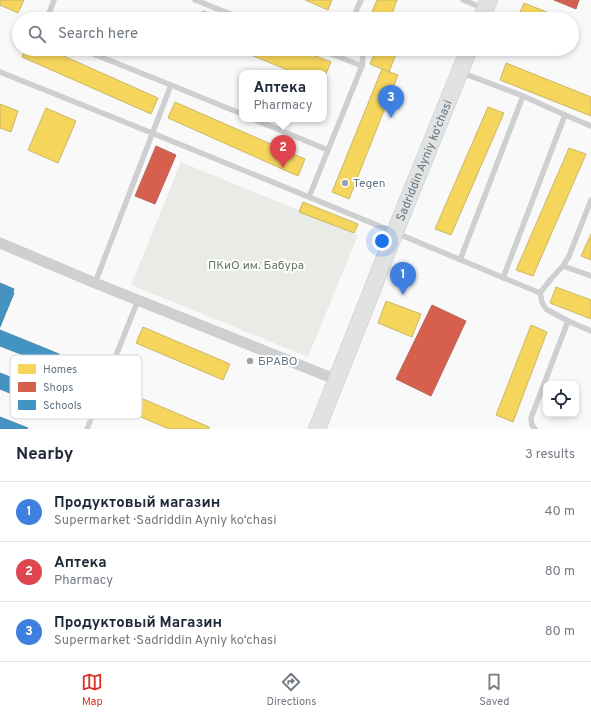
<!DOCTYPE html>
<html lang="en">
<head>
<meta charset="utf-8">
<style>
  body { margin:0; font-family:Overpass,sans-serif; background:#f2f2f3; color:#1f2937 }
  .controls { position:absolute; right:12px; bottom:12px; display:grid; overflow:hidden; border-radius:8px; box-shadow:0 2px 6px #0003 }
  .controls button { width:36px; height:36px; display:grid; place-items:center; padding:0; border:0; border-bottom:1px solid #e0e1e3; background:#fff; color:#1f2937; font:20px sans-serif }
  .you { position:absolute; left:382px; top:241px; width:14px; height:14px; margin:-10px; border:3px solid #fff; border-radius:50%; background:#1a73e8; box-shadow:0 0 0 6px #1a73e833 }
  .badge { display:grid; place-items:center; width:26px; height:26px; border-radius:50%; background:#d93025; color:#fff; font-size:13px; font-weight:700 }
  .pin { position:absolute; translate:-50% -33px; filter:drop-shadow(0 1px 2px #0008) }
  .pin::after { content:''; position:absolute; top:21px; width:14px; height:12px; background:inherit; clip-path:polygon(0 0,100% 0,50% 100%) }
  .popup { position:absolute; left:239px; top:70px; width:88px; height:52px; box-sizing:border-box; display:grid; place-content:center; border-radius:8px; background:#fff; filter:drop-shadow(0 1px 3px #0005); font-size:13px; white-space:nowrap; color:#747a83 }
  .popup b { font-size:15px; color:#1f2937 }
  .popup::after { content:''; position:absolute; left:50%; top:100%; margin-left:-8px; border:8px solid transparent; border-top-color:#fff }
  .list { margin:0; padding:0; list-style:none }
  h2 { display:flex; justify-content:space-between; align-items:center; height:52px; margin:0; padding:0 16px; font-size:17px }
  h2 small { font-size:13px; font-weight:400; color:#747a83 }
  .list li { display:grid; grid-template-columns:26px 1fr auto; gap:12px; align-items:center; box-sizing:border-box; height:60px; padding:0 16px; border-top:1px solid #e0e1e3 }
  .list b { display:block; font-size:15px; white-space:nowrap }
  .list p { margin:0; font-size:13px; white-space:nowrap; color:#747a83 }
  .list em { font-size:13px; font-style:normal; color:#747a83 }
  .icon { flex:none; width:22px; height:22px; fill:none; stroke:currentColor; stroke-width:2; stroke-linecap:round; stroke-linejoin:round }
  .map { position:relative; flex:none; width:591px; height:429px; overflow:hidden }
  .search { position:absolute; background:#fff; box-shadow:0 2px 6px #0003; left:12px; right:12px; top:12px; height:44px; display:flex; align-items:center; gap:10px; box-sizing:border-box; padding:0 14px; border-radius:22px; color:#747a83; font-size:15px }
  .sheet { height:232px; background:#fff }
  nav { display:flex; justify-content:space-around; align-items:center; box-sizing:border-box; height:56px; border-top:1px solid #e0e1e3; background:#fff; font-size:11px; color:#747a83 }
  nav a { display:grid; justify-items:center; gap:2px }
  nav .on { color:#d93025 }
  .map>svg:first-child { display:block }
  .green { fill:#e8ebe6 }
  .homes { fill:#f6d55c; stroke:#cab868 }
  .shops { fill:#d6604d; stroke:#b4675d }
  .schools { fill:#4393c3; stroke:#4d8ab0 }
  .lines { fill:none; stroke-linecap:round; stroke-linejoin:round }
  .secondary-casing { stroke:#d5d6d7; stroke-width:18 }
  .lane { stroke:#cecfd0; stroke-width:5.5 }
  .street { stroke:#cecfd0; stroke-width:11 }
  .secondary { stroke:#e1e2e2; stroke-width:16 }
  .poi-dot { fill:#99a4ac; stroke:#fff; stroke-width:1.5 }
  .labels { text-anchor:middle; stroke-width:4; stroke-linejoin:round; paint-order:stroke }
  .street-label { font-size:12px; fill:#657683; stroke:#fff }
  .poi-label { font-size:12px; fill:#657683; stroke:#fff; text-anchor:start }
  .park-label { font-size:12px; fill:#687a64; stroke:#fff }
  .key { fill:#fff; stroke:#d1d6da; stroke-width:1 }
  .key-label { font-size:11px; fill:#657683 }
</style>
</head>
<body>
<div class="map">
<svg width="591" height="429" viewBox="0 0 591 429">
  <rect width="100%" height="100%" fill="#f9f9f9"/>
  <path class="green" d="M181,162l177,73 -50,122 -177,-72z"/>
  <g class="homes">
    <path d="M0,0h24l-6,13 -18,-8z"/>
    <path d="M305,0h27l-4,10z"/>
    <path d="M377,0h20l-7,19h-10l1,-4 -9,-3z"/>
    <path d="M524,3l40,16h-47z"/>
    <path d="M203,11l21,8h-24z"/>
    <path d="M25,49h23l110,49 -7,16 -129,-57z"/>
    <path d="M236,49h62l33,13 -7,16v-5h-29z"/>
    <path d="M376,49h22l-9,23 -19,-8z"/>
    <path d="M506,63l85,34v19l-91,-36z"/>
    <path d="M382,69l16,6 -49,124 -17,-7z"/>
    <path d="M175,102l130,57 -7,17 -130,-58z"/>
    <path d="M0,104l18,7 -7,21 -11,-4z"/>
    <path d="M488,107l16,6 -53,122 -16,-6z"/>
    <path d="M46,108l30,13 -18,42 -30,-13z"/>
    <path d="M569,148l17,6 -53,122 -17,-6z"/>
    <path d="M303,202l55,22 -4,9 -55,-21z"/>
    <path d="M591,234v26l-10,-4z"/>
    <path d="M556,287l35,13v19l-41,-16z"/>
    <path d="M386,301l35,13 -9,23 -34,-14z"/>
    <path d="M531,325l16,7 -34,90 -17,-7z"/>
    <path d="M143,327l87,37 -7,16 -87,-37z"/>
    <path d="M122,390l87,37v2h-40l-54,-23z"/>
  </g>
  <g class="shops">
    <path d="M554,0h25l-3,9z"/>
    <path d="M156,146l20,9 -21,49 -20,-8z"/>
    <path d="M432,305l34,16 -35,75 -35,-17z"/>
  </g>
  <g class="schools">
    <path d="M0,283l14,6 -1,3 1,1 -14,34z"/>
    <path d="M0,330l59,24 -5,13 -54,-21z"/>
    <path d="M0,373l45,18 -6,14 -39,-16z"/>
    <path d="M0,417l28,11 -1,1h-27z"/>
  </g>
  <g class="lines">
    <g class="secondary-casing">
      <g id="secondary">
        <path d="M481,19l8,-19"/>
        <path id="s1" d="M317,429l78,-197 74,-183"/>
      </g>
    </g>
    <g class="lane">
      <path d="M195,0l48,19"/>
      <path d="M463,0l20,8"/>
      <path d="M47,19l7,-19"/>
      <path d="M357,19l-1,-8 5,-11"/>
      <path d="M81,49l90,36 -76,198"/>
      <path d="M319,49l43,17"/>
      <path d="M0,72c181,72 361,146 540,221l2,9 4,7 22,12 23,10"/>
      <path d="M460,72l63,24 42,19 26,11"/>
      <path d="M171,85l71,29"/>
      <path d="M253,119l75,31"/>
      <path d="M309,197l53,-131 1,-11 -2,-6"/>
      <path d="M460,260l63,-164"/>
      <path d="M563,266l28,10"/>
      <path d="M503,278l62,-163"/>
      <path d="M540,293l11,-14 12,-13 6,-10 22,-56"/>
      <path d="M87,429l51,-129"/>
      <path d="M535,429l-3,-4 -1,-7 37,-97"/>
    </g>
    <path class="street" d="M0,243l95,40 242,97"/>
    <use href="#secondary" class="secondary"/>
  </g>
  <g class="poi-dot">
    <circle cx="345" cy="183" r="4"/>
    <circle cx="250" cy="361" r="4"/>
  </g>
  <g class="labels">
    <g class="street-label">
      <text dy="4" stroke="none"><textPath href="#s1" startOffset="289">Sadriddin Ayniy ko‘chasi</textPath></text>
    </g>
    <g class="poi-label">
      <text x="353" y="187">Tegen</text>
      <text x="258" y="365">БРАВО</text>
    </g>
    <g class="park-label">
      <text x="256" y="269">ПКиО им. Бабура</text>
    </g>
  </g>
  <rect x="10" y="355" width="132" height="64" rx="6" class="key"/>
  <rect x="18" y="364" width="18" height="10" fill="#f6d55c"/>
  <rect x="18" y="382" width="18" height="10" fill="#d6604d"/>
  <rect x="18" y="400" width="18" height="10" fill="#4393c3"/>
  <g class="key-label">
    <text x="43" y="373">Homes</text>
    <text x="43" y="391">Shops</text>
    <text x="43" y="409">Schools</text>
  </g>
</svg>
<div class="controls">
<button><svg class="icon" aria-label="locate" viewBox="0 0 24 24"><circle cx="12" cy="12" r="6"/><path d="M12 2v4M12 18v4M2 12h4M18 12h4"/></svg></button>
</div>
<div class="you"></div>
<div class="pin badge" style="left:403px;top:295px;background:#3f7fe0">1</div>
<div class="pin badge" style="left:283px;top:168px;background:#e0444e">2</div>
<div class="popup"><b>Аптека</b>Pharmacy</div>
<div class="pin badge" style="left:391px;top:118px;background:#3f7fe0">3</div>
<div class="search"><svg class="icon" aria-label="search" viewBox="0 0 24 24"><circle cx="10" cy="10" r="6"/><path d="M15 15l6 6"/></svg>Search here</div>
</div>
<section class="sheet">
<h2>Nearby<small>3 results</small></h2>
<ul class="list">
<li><span class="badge" style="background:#3f7fe0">1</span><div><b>Продуктовый магазин</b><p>Supermarket · Sadriddin Ayniy ko‘chasi</p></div><em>40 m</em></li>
<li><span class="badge" style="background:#e0444e">2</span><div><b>Аптека</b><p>Pharmacy</p></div><em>80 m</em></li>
<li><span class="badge" style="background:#3f7fe0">3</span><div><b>Продуктовый Магазин</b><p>Supermarket · Sadriddin Ayniy ko‘chasi</p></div><em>80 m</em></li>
</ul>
</section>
<nav>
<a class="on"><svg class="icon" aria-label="map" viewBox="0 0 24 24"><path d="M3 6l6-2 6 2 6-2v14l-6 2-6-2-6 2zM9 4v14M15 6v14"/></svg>Map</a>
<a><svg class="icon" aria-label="directions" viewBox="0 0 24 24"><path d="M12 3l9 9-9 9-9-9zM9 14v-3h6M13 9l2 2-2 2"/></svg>Directions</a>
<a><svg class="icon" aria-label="saved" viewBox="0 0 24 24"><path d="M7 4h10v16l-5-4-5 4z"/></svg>Saved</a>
</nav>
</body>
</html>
